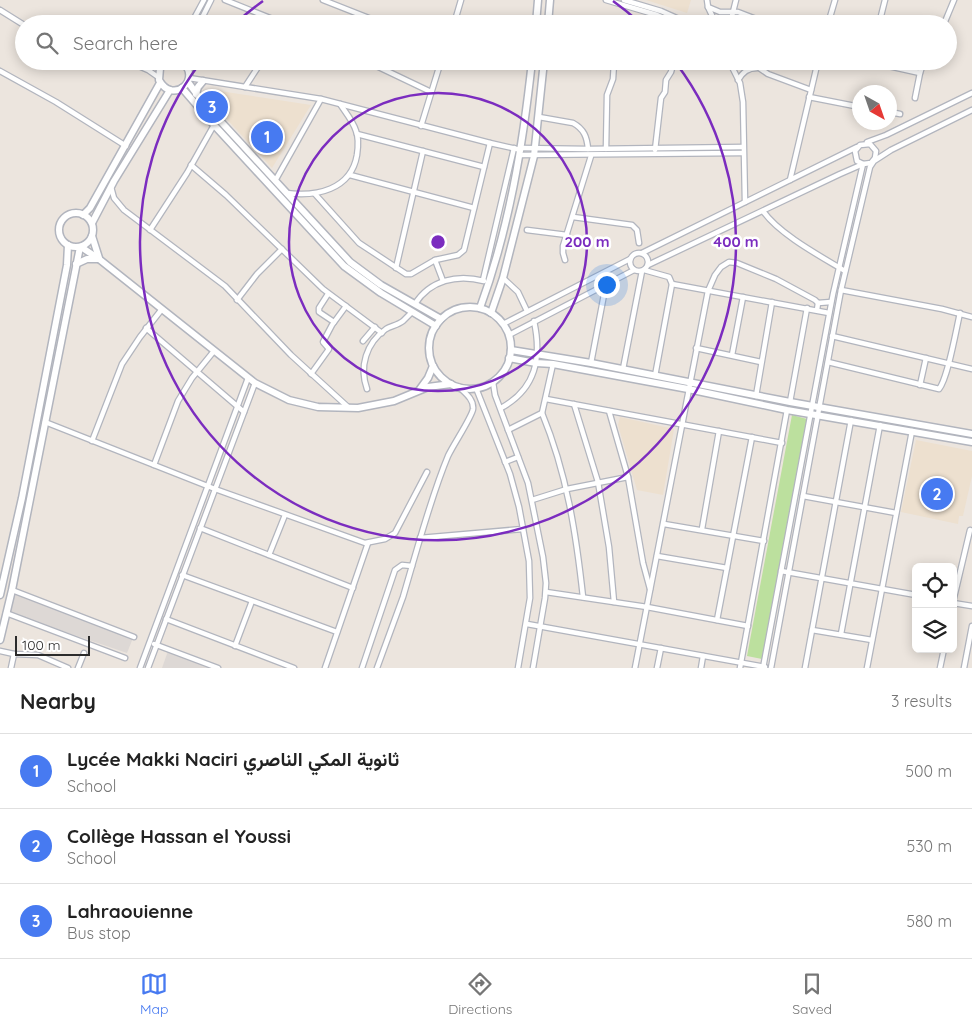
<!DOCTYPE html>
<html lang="en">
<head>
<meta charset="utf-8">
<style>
  body { margin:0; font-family:Quicksand,Vazirmatn,sans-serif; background:#f2f2f2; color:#222 }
  .controls { position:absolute; right:15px; bottom:15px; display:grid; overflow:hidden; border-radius:8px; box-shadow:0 2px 12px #0003 }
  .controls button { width:45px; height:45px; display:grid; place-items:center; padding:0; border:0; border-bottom:1px solid #e0e0e0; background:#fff; color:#222; font:25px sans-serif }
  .compass { position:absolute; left:852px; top:85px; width:45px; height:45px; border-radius:50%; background:#fff; box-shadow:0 2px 12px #0003; rotate:140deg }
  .scale { position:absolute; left:15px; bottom:12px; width:75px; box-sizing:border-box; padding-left:5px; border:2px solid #2b2b2b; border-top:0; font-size:14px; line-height:18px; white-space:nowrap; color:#2b2b2b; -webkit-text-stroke:4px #fff; paint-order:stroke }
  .you { position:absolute; left:606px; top:284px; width:18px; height:18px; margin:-12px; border:4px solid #fff; border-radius:50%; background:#1a73e8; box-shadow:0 0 0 8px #1a73e833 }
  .badge { display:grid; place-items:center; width:32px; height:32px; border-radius:50%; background:#477af1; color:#fff; font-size:16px; font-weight:700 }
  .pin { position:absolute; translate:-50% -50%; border:2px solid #fff; box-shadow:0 1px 5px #0006 }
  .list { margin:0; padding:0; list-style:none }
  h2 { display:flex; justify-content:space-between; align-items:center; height:65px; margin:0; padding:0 20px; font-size:21px }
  h2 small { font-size:16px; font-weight:400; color:#767676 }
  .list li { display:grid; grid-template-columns:32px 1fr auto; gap:15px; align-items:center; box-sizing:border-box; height:75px; padding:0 20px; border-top:1px solid #e0e0e0 }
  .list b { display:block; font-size:19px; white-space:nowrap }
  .list p { margin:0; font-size:16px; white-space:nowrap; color:#767676 }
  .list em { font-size:16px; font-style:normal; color:#767676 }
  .icon { flex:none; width:28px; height:28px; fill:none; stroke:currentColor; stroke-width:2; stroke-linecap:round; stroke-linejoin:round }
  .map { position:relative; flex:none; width:972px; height:668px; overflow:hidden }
  .search { position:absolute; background:#fff; box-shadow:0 2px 12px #0003; left:15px; right:15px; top:15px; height:55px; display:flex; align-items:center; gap:12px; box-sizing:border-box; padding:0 18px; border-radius:28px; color:#767676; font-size:19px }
  .sheet { height:290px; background:#fff }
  nav { display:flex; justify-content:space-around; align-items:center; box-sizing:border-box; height:70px; border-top:1px solid #e0e0e0; background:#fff; font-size:14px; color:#767676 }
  nav a { display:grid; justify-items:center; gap:2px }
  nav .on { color:#477af1 }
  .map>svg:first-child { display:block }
  .education { fill:#ede0cf }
  .green { fill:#bce09e }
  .plaza { fill:#ddd8d5 }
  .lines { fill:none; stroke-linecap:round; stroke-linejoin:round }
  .street-casing { stroke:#b2b5be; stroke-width:7 }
  .secondary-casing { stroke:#b2b5be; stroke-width:9 }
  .street { stroke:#fff; stroke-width:4.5 }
  .secondary { stroke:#fff; stroke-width:6 }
  .ring { fill:none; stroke:#7b2cbf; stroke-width:2.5 }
  .centre { fill:#7b2cbf; stroke:#fff; stroke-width:2.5 }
  .ring-label { font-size:15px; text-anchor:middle; font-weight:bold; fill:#7b2cbf; stroke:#fff; stroke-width:5; stroke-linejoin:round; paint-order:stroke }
</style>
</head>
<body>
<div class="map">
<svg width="972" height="668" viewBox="0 0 972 668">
  <rect width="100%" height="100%" fill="#ece5de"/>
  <g class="education">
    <path d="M646,0h45l-4,13z"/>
    <path d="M213,90l98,15 -39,63 -63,-68z"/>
    <path d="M620,417l54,12 -11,66 -26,-5 -19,-65z"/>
    <path d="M916,440l56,11v25l-9,40h-4l-1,8 -57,-12z"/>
  </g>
  <path class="green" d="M792,415l15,4 -45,240 -15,-3z"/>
  <g class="plaza">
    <path d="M14,594l119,44 -6,15 -117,-40z"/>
    <path d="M168,651l46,17h-52z"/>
  </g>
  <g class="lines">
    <g class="street-casing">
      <g id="street">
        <path d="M225,0l60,24"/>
        <path d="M323,0l61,24"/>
        <path d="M606,0l51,15 20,9"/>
        <path d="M624,0l37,11 29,13"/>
        <path d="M707,0l1,7 8,17"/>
        <path d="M708,7l12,5h18l31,12"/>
        <path d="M0,10l24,15"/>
        <path d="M202,18l8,6"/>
        <path d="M191,24l13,-24"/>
        <path d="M199,24l12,-24"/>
        <path d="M454,24l7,-24"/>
        <path d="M730,24l6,-24"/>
        <path d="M828,24l7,-24"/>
        <path d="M879,24l6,-24"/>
        <path d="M944,24l10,-24"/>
        <path d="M127,61l21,9 10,7"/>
        <path d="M144,61l10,4 8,-1"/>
        <path d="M366,61l65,31"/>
        <path d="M582,61l73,4 20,-3"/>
        <path d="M729,61l11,22 3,19 2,100"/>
        <path d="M749,61l19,13 43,16"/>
        <path d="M866,61l54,12"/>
        <path d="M0,71l56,31 70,44"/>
        <path d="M189,78l132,21 169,44 31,7"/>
        <path d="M738,80c5,-8 10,-12 19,-12"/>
        <path d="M245,87l15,-23v-3"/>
        <path d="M809,97l51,10"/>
        <path d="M915,98l5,-25 4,-12"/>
        <path d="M890,112l10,2"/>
        <path d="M539,117l34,6c11,6 14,14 15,26"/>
        <path d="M421,126l20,-65"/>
        <path d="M357,134l127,33"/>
        <path d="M867,142l19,-7 86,-42"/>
        <path d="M522,148l66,1 155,-2"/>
        <path d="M606,149l1,-54 6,-16 1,-16"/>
        <path d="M655,150l6,-52 4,-6 1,-12 5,-8 3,-11"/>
        <path d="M520,155l223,-2"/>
        <path d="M191,165l35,30 97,94 59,44"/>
        <path d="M350,175l124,33"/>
        <path d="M790,180l28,-119"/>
        <path d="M275,181l46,-82"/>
        <path d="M111,187l3,11 10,12 101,76 66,69 57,52"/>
        <path d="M286,193c30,4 65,-3 71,-38 1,-7 2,-17 -1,-24 -3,-10 -10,-18 -16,-27"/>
        <path d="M315,194l44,49 47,31h5l24,-14 23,-5 6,-5 26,-107"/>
        <path d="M763,211c16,23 57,45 82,60"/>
        <path d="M573,217l59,8 5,5 2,13"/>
        <path d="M150,230l37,-57 27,-48"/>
        <path d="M527,230l40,5"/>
        <circle cx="639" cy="262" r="9"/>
        <path d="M642,253l215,-106"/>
        <path d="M435,260l8,21"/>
        <path d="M565,260l-2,-7v-7l28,-90"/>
        <path d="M648,265l192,-91 23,-10 8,-1 4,-5 1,-7 -6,-7 -10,1 -5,6 2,10 6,3"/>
        <path d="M396,268l27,-117"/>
        <path d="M644,270l25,7 3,7 -17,92"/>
        <path d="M503,278l15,14 9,19"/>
        <path d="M483,280l31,-132"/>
        <path d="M672,284l157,29"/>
        <path d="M841,290l101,19 30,8"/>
        <path d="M328,294l-9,14v4l15,10"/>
        <path d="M237,300l20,-26 25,-25"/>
        <path d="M818,303l13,-1"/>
        <path d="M415,304c15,-24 42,-30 69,-23"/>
        <path d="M503,324l127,-65"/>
        <path d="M146,328l98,84"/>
        <path d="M509,335l125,-65"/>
        <path d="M832,336l140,33"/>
        <path d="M363,341l12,-14"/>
        <path d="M696,348l65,14"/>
        <path d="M732,355l11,-58"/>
        <path d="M828,362l111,27c9,-11 17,-59 21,-76"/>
        <path d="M591,363l15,-79"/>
        <path d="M623,369l19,-98"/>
        <path d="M311,374l18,-25 -6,-7 9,-17 14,-19"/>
        <path d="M493,382l2,13 33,88 15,74 3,26 -1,15 -12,70"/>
        <path d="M920,385l6,-27"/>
        <path d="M476,388l34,86 9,33 10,54 1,37 -12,70"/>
        <path d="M367,389c-8,-22 -1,-46 19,-60 5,-3 12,-4 17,-8 3,-3 6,-6 9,-9"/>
        <path d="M756,396l16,-94"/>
        <path d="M546,399l236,44"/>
        <path d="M790,402l17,-94"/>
        <path d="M574,404l24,78 11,65 5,55"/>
        <path d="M501,408c35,-19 41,-50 33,-87"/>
        <path d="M609,411l19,66 15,86 7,26"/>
        <path d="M542,413c25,61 34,120 41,184"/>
        <path d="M45,422l170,67 150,54 20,-4 10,-6 32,-61"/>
        <path d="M508,430l34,-17 11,-49"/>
        <path d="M92,441l30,-77 18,-27 22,-28"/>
        <path d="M505,462l13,-5"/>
        <path d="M154,465l24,-64 14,-23 22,-27"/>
        <path d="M803,496l93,17"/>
        <path d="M532,500l35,-11 61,-12"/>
        <path d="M664,524l100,17"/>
        <path d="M200,528l153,60"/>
        <path d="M702,529l17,-98"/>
        <path d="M420,538l103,-9"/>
        <path d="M269,555l16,-40"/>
        <path d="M657,556l70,12"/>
        <path d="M412,566c11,-37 21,-74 36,-110 5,-11 24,-39 25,-47 1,-10 -8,-16 -14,-22"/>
        <path d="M781,571l135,24"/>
        <path d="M182,575l155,57"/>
        <path d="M12,590l122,47"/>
        <path d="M546,592l101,15 101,19"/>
        <path d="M953,602l17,-72"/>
        <path d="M953,603l19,3"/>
        <path d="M6,613l119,45"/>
        <path d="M166,619l128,49"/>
        <path d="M717,620l35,-183"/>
        <path d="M527,624l238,43"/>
        <path d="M812,630l60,10"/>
        <path d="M841,634l39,-209"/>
        <path d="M154,644l64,24"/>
        <path d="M235,646l17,-45"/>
        <path d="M0,651l14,3 24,1 30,13"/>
        <path d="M11,668l3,-14"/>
        <path d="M78,668l6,-15"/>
        <path d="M140,668l108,-290"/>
        <path d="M148,668l107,-285"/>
        <path d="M325,668l43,-125"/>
        <path d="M362,668l33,-98 7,-5 10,1 -9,31 -26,71"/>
        <path d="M635,668l73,-377 7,-16 6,-8 8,-5 8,1 39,16 39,21 3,3 -1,7"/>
        <path d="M657,668l4,-20"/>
        <path d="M701,668l2,-12"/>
        <path d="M740,668l47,-258"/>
        <path d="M763,668l70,-374 30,-130"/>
        <path d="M771,668l70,-378 29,-123 4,-6 17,-11 81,-40"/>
        <path d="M805,668l46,-248"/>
        <path d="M867,668l45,-237"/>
        <path d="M940,668l4,-19"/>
        <path d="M964,668l8,-42"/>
      </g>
    </g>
    <g class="secondary-casing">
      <g id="secondary">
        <path d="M536,24l2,-24"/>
        <path d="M548,24l2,-24"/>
        <path d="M166,61l-6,7 -1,12c14,26 45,-2 22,-19"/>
        <path d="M188,82l13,18 149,162 31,23 60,34"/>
        <path d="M182,88l32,37 130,141 37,27 55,33"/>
        <path d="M196,94l2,-7 5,-6"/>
        <circle cx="76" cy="230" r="17"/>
        <path d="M83,215l7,-7 70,-125"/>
        <path d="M92,223l22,-42 56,-91"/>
        <path d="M92,236l7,22"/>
        <path d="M81,247l18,12 156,124 34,17 29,7 40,1 36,-7 34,-14 23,-3"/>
        <path d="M76,264l11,-5h11"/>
        <circle cx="470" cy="348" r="41"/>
        <path d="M480,308c29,-79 43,-163 52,-247"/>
        <path d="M491,313l12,-35 31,-122 10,-95"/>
        <path d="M511,350l80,13 199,39 182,32"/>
        <path d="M509,358l27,5 17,1 135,25 99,21 185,32"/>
        <path d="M420,389l8,-11 5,-12"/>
        <path d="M0,595l22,-97 45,-233 1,-20"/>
        <path d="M0,640l12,-50 68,-343"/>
      </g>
    </g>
    <use href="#street" class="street"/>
    <use href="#secondary" class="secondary"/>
  </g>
  <g class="ring">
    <circle cx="438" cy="242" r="149"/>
    <path d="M237 22A298 298 0 0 1 263 1M613 1A298 298 0 0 1 639 22M676 63A298 298 0 1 1 200 63"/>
  </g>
  <circle cx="438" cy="242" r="8" class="centre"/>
  <g class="ring-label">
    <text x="587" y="247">200 m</text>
    <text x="736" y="247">400 m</text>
  </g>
</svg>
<div class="controls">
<button><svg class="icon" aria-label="locate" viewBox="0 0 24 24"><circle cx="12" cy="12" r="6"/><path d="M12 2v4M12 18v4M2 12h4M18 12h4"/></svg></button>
<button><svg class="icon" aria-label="layers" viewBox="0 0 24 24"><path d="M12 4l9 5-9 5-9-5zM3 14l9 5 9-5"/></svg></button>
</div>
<svg class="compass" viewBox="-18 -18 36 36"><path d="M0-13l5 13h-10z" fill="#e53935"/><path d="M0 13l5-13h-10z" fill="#767676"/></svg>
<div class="scale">100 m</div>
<div class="you"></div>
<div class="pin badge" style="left:267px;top:137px">1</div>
<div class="pin badge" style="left:937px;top:494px">2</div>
<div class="pin badge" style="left:212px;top:107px">3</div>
<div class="search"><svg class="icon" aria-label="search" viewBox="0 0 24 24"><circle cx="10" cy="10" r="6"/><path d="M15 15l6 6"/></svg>Search here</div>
</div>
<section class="sheet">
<h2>Nearby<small>3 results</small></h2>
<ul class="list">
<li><span class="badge">1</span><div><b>Lycée Makki Naciri ثانوية المكي الناصري</b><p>School</p></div><em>500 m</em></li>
<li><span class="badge">2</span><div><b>Collège Hassan el Youssi</b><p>School</p></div><em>530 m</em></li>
<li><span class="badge">3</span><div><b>Lahraouienne</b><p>Bus stop</p></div><em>580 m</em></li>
</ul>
</section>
<nav>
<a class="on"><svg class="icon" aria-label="map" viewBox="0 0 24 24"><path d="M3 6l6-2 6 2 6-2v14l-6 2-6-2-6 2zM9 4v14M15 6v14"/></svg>Map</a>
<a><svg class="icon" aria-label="directions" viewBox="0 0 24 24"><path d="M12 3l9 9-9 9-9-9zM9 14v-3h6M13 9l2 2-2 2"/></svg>Directions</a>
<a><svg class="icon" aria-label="saved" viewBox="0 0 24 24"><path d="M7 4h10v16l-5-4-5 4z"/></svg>Saved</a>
</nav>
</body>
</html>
